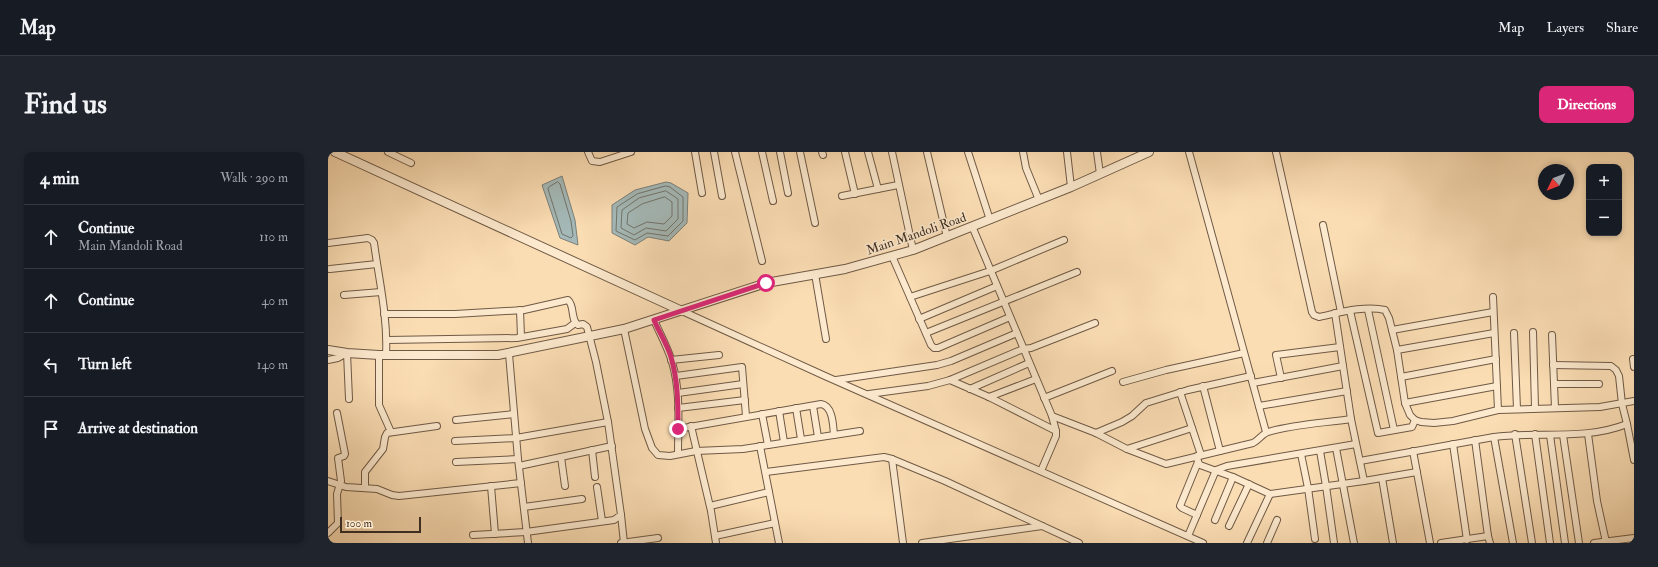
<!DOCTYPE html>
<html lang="en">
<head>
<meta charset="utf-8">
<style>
  body { margin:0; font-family:"IM FELL Double Pica",serif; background:#20242c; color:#f1f3f6 }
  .controls { position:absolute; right:12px; top:12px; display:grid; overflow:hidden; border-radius:8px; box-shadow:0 2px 6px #0003 }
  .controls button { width:36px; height:36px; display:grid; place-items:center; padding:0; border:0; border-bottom:1px solid #363941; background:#171b24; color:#f1f3f6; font:20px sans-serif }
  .compass { position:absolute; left:1210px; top:12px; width:36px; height:36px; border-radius:50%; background:#171b24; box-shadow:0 2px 6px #0003; rotate:227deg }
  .scale { position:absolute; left:12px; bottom:10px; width:81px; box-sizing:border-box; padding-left:4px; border:2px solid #402e20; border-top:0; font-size:11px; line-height:14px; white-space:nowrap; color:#402e20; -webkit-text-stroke:3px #fce9ce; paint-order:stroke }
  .stop { position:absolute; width:12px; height:12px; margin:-9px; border:3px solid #db2777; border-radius:50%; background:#fff }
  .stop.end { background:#db2777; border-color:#fff; box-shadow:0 1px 4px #0008 }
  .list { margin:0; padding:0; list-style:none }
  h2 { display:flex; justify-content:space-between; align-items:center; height:52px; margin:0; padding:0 16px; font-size:17px }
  h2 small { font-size:13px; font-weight:400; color:#9ea1a6 }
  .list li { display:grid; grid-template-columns:26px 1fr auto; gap:12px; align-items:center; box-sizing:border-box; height:64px; padding:0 16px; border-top:1px solid #363941 }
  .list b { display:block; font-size:15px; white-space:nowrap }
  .list p { margin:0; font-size:13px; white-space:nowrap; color:#9ea1a6 }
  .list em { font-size:13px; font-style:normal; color:#9ea1a6 }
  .icon { flex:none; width:22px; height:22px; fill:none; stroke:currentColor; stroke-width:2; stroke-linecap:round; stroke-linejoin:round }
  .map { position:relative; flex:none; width:1306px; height:391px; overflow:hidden; border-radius:8px }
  header { display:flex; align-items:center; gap:24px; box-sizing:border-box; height:56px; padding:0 20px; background:#171b24; border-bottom:1px solid #363941 }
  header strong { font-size:19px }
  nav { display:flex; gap:22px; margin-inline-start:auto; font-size:14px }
  .intro { display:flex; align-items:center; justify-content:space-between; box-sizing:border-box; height:96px; padding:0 24px }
  h1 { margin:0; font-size:28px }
  .button { padding:10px 18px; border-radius:8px; background:#db2777; color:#fff; font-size:14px; font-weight:700 }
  main { display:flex; gap:24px; padding:0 24px }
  aside { flex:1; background:#171b24; border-radius:8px; box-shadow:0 2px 6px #0003 }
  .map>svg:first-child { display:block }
  .water { fill:#a4b9b8; stroke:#7c817b }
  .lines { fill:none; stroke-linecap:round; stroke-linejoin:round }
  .shore { stroke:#72746c; stroke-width:1 }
  .minor-casing { stroke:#6f5a45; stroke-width:8 }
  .tertiary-casing { stroke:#6f5a45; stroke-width:10 }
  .minor { stroke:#fce9ce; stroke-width:6 }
  .tertiary { stroke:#fce9ce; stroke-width:8 }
  .route { stroke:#db2777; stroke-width:5 }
  .labels { text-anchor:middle; stroke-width:3; stroke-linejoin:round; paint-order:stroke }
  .street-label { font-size:13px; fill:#402e20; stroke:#fce9ce }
</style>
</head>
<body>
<header>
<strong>Map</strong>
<nav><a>Map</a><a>Layers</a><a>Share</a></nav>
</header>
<div class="intro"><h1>Find us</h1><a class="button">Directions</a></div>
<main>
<aside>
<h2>4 min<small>Walk · 290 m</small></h2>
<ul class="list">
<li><svg class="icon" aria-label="ahead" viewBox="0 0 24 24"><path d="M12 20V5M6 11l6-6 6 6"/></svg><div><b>Continue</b><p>Main Mandoli Road</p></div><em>110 m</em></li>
<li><svg class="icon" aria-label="ahead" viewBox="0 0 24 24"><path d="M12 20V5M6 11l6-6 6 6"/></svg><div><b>Continue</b></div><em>40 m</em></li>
<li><svg class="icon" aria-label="left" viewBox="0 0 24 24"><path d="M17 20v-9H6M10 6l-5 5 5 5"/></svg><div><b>Turn left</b></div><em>140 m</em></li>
<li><svg class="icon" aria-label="arrive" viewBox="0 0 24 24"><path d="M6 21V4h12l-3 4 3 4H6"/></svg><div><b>Arrive at destination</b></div></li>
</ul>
</aside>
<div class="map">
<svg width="1306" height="391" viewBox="0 0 1306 391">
  <rect width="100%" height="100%" fill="#fbddb4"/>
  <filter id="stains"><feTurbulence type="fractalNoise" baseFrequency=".005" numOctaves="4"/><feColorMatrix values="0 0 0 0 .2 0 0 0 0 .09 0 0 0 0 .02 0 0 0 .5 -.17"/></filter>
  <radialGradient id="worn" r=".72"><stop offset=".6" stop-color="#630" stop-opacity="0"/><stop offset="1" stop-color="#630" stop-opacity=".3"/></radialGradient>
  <g class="water">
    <path d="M234,24l13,44 3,25 -18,-7 -18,-53z"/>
    <path d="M338,30l5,1 17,10 -1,30 -18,18 -21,-4 -13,8 -23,-12v-28l23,-15z"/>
  </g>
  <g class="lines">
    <g class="shore">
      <path d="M230,30l2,2 11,37 2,15 -2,2 -9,-4 -14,-45 1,-2z"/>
      <path d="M338,34l4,1 13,10v24l-15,15 -21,-3 -12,7 -19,-9 1,-24 20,-13z"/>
      <path d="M338,39l12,8v20l-12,12 -20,-3 -12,7 -13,-7 1,-18 17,-12z"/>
      <path d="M337,45l7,5v14l-8,8 -17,-2 -13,6 -7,-4 1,-11 14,-9z"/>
    </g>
    <g class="minor-casing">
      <g id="minor">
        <path d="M60,0l23,11"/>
        <path d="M260,0l4,9 8,1 31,-10"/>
        <path d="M367,0l7,41"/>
        <path d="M386,0l8,44"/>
        <path d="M407,0l27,109"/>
        <path d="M434,0l11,49"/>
        <path d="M452,0l8,41"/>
        <path d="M472,0l15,71"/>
        <path d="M494,0l1,3"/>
        <path d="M517,0l10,42"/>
        <path d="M540,0l10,37"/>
        <path d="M564,0l21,98"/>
        <path d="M599,0l20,85"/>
        <path d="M640,0l22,68"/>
        <path d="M695,0l3,16 13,32"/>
        <path d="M739,0l4,35"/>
        <path d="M769,0l3,22"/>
        <path d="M861,0l77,280"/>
        <path d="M948,0l36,160 2,3 5,2c19,-4 46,-12 66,-7l4,8 8,32 8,53 5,12 5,5 6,2 13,1 19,-2 45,-11 102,-3 34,-6"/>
        <path d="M514,44l56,-11"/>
        <path d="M995,73l18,87"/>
        <path d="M644,74l80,190 4,15v5l-15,35"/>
        <path d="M0,91l40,-5 4,2 2,3c5,37 14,75 12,112"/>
        <path d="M564,104l39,89 3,3h4l72,-31"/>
        <path d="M2,117l47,-5"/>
        <path d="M487,122l11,65"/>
        <path d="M16,143l37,-3"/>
        <path d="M582,145l80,-26 74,-31"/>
        <path d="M1165,145l5,113"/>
        <path d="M192,158l1,27"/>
        <path d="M1040,158l26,120"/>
        <path d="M354,159l143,65 378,167"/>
        <path d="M1022,159l28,122 34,-6 3,-7"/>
        <path d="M1007,161l16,106 13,62"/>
        <path d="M56,162h71l69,-4 44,-10c7,6 2,19 10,25l5,-1 4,3 9,35 12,60 13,93 -7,5 -88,12 -53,3"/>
        <path d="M591,167l78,-33"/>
        <path d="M326,168c6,14 14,28 18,42 9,30 6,62 6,92"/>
        <path d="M296,177l21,100 7,19 6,7 12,1 26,-5 47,-2 117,-18"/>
        <path d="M1064,178l101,-18"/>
        <path d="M1205,180l2,76"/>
        <path d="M598,181l151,-61"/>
        <path d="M1186,181l3,76"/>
        <path d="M1224,183l3,73"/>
        <path d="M59,188l130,-2 50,-9 8,-6"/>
        <path d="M1069,198l97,-17"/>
        <path d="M181,202l9,105 10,84"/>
        <path d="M51,203v50l12,27"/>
        <path d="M1305,207l1,8"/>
        <path d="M0,208l10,-2 9,-5 2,46"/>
        <path d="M343,208l48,-5"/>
        <path d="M1225,213l58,1 5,4 3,6 3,28 5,20 7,36"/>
        <path d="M348,224l66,-9 4,49"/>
        <path d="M1073,225l95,-18"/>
        <path d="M953,226l-5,-23 64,-8"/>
        <path d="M508,228l101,-15 14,-4 66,-28"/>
        <path d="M622,228l39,17 67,34"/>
        <path d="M795,230l43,-12 78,-17"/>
        <path d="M925,231l90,-17"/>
        <path d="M1226,232h45"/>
        <path d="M875,234l17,65"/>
        <path d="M642,237l59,-26"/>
        <path d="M852,240l21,63"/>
        <path d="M350,241l65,-9"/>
        <path d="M541,242l59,-8 22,-6 73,-31 8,-1 64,-25"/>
        <path d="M661,245l47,-18"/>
        <path d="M716,246l68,-27"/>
        <path d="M1077,251l92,-17"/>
        <path d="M485,254l5,31"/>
        <path d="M931,254l88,-15"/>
        <path d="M350,256l67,-8"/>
        <path d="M468,256l5,31"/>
        <path d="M451,259l5,31"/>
        <path d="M434,262l6,31"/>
        <path d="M724,264l44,17 31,16 39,15 87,-21c6,-3 9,-9 15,-11 26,-8 56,-9 83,-13"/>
        <path d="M128,268l58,-6"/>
        <path d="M363,274l20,85 5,32"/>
        <path d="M350,277l143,-25c12,2 12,21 13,31"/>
        <path d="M768,281l26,-11 10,-6 14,-13 42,-13 63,-14"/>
        <path d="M1187,282l17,109"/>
        <path d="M1207,282l15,109"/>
        <path d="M1260,282l9,67 9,41"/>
        <path d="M1222,283l15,108"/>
        <path d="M1235,283l16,108"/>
        <path d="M1166,285l19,106"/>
        <path d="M1147,288l13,96 2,7"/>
        <path d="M127,289l61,-3 92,-16"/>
        <path d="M1125,292l14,96"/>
        <path d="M432,294l19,97"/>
        <path d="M1008,296l18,95"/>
        <path d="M799,297l65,-21"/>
        <path d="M264,298l3,27"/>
        <path d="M992,299l6,35 8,57"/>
        <path d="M1085,299l17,92"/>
        <path d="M973,302l7,34 7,51"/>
        <path d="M869,304l1,6 2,3 33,12 37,17 -23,49"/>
        <path d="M233,305l4,29"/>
        <path d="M564,307l11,84"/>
        <path d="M1032,309l134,-24c45,-6 90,4 133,-13"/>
        <path d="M128,310l62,-3"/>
        <path d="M191,314l93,-20"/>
        <path d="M438,320l118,-15 8,2 53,22 134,62"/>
        <path d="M1054,326l11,65"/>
        <path d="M0,329l18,6 31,2 15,6 7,1 122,-13"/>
        <path d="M163,334l4,48"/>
        <path d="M37,335v-15l18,-23 2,-12 2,-4 50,-7"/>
        <path d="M269,335l5,34"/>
        <path d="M942,342l94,-13 53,-9"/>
        <path d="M382,354l59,-14"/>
        <path d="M196,355l58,-8"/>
        <path d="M293,363l3,28"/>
        <path d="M869,363l-15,-7 -2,-2 18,-44"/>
        <path d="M887,368l18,-43"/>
        <path d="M901,374l20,-42"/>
        <path d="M0,381l10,-10 -1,-29 4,-13 -3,-23 6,-2 1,-2 -8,-41"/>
        <path d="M387,384l60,-13"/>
        <path d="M860,384l28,-66 11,-4 129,-22"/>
        <path d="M293,391l37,-5"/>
        <path d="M594,391l120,-17"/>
        <path d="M939,391l10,-23"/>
        <path d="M1113,391l47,-7"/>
        <path d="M1266,391l40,-5"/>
      </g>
    </g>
    <g class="tertiary-casing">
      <g id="tertiary">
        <path d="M7,0l347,159"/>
        <path d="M0,198l19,3 32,2h119l126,-26 142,-46 79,-14 68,-19 158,-63 78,-35"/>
      </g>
    </g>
    <use href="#minor" class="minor"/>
    <use href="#tertiary" class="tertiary"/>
  </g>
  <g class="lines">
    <path class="route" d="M350,277c0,-25 0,-48 -7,-72 -4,-13 -12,-25 -17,-37l112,-37"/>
  </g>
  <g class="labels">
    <g class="street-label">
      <text transform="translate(588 81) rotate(-19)" y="5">Main Mandoli Road</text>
    </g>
  </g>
  <rect width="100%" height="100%" filter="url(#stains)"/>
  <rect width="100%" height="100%" fill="url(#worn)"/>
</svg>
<div class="controls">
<button>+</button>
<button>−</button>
</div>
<svg class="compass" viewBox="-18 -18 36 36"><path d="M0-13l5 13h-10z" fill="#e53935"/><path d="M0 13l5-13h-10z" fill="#9ea1a6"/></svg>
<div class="scale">100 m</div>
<div class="stop" style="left:438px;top:131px"></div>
<div class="stop end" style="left:350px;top:277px"></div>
</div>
</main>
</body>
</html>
